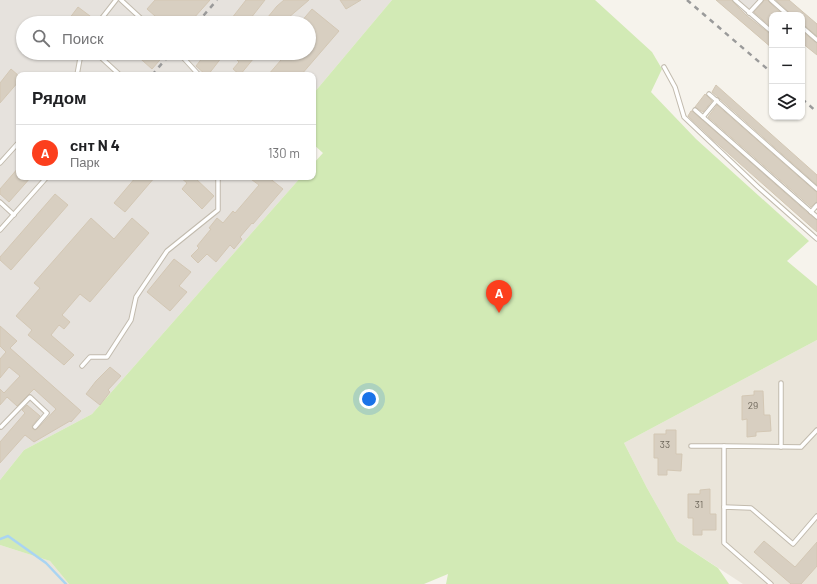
<!DOCTYPE html>
<html lang="ru">
<head>
<meta charset="utf-8">
<style>
  body { margin:0; font-family:Barlow,sans-serif; background:#f2f2f2; color:#202124 }
  .controls { position:absolute; right:12px; top:12px; display:grid; overflow:hidden; border-radius:8px; box-shadow:0 1px 3px #0004 }
  .controls button { width:36px; height:36px; display:grid; place-items:center; padding:0; border:0; border-bottom:1px solid #e0e0e0; background:#fff; color:#202124; font:20px sans-serif }
  .you { position:absolute; left:369px; top:399px; width:14px; height:14px; margin:-10px; border:3px solid #fff; border-radius:50%; background:#1a73e8; box-shadow:0 0 0 6px #1a73e833 }
  .badge { display:grid; place-items:center; width:26px; height:26px; border-radius:50%; background:#fc3f1d; color:#fff; font-size:13px; font-weight:700 }
  .pin { position:absolute; translate:-50% -33px; filter:drop-shadow(0 1px 2px #0008) }
  .pin::after { content:''; position:absolute; top:21px; width:14px; height:12px; background:inherit; clip-path:polygon(0 0,100% 0,50% 100%) }
  .list { margin:0; padding:0; list-style:none }
  h2 { display:flex; justify-content:space-between; align-items:center; height:52px; margin:0; padding:0 16px; font-size:17px }
  h2 small { font-size:13px; font-weight:400; color:#757577 }
  .list li { display:grid; grid-template-columns:26px 1fr auto; gap:12px; align-items:center; box-sizing:border-box; height:56px; padding:0 16px; border-top:1px solid #e0e0e0 }
  .list b { display:block; font-size:15px; white-space:nowrap }
  .list p { margin:0; font-size:13px; white-space:nowrap; color:#757577 }
  .list em { font-size:13px; font-style:normal; color:#757577 }
  .icon { flex:none; width:22px; height:22px; fill:none; stroke:currentColor; stroke-width:2; stroke-linecap:round; stroke-linejoin:round }
  .map { position:relative; flex:none; width:817px; height:584px; overflow:hidden }
  .search { position:absolute; background:#fff; box-shadow:0 1px 3px #0004; left:16px; top:16px; width:300px; height:44px; display:flex; align-items:center; gap:10px; box-sizing:border-box; padding:0 14px; border-radius:22px; color:#757577; font-size:15px }
  .panel { position:absolute; background:#fff; box-shadow:0 1px 3px #0004; left:16px; top:72px; width:300px; height:108px; border-radius:8px }
  .map>svg:first-child { display:block }
  .residential { fill:#eae5da }
  .industrial { fill:#e6e2dd; fill-rule:evenodd }
  .green { fill:#d2eab5 }
  .lines { fill:none; stroke-linecap:round; stroke-linejoin:round }
  .stream { stroke:#a9d4f2; stroke-width:2.5 }
  .building { fill:#d8cfc1; stroke:#d3c7b4 }
  .service-casing { stroke:#c2bbae; stroke-width:5.5 }
  .service { stroke:#fff; stroke-width:3.5 }
  .rail { stroke:#9a9a9a; stroke-width:2.5; stroke-dasharray:5 5; stroke-linecap:butt }
  .labels { text-anchor:middle; stroke-width:3; stroke-linejoin:round; paint-order:stroke }
  .number-label { font-size:10px; fill:#6e675b }
</style>
</head>
<body>
<div class="map">
<svg width="817" height="584" viewBox="0 0 817 584">
  <rect width="100%" height="100%" fill="#f6f3ec"/>
  <g class="residential">
    <path d="M817,340v244h-74l-66,-43 -30,-53 -23,-45z"/>
    <path d="M0,545l50,16 19,23h-69z"/>
  </g>
  <g class="industrial">
    <path d="M0,0h392l-79,94v-19h-294v102h282l-209,237 -68,36 -24,30zM23,23h286v30h-286z"/>
    <path d="M716,0h73l28,24v31l-15,-12v-28h-30v33z"/>
  </g>
  <path class="green" d="M392,0h203l57,52 10,17 -11,23 45,47 113,102 -22,20 30,25v54l-193,103 23,45 30,53 41,27 11,16h-283l2,-10 -24,10h-355l-19,-23 -50,-16v-65l24,-30 68,-36 209,-237h12v-13l10,-11 -10,-9v-50z"/>
  <g class="lines">
    <path class="stream" d="M0,539l8,-3 38,27 20,21"/>
  </g>
  <g class="building">
    <path d="M155,0h55l-17,19 5,4h-35l-16,-14z"/>
    <path d="M246,0h19l-18,23h-19z"/>
    <path d="M284,0h25l-21,18 -4,5h-21l14,-17z"/>
    <path d="M340,0h21l-15,9z"/>
    <path d="M716,0h16l1,2 14,14 23,18 2,1v13z"/>
    <path d="M764,0h4l1,2 14,13h-11v13l-18,-16 9,-10z"/>
    <path d="M776,0h13l28,24v12l-13,-11 -2,-1v-9h-11l-1,-2z"/>
    <path d="M78,7l16,12 -3,4h-25z"/>
    <path d="M312,9l27,22 -38,44h-33l13,-15 -8,-7h36v-30h-9z"/>
    <path d="M802,31l13,11 2,1v12l-15,-12z"/>
    <path d="M134,53h32l-14,16z"/>
    <path d="M206,53h19l-17,22h-2l-10,-9z"/>
    <path d="M237,53h21l-18,22 -7,-6 6,-7 -5,-5z"/>
    <path d="M11,69l8,7v5l-19,22v-20z"/>
    <path d="M716,85l101,90v10l-97,-86 -1,-1 -7,-6z"/>
    <path d="M705,94l7,7 -9,11 -8,-5z"/>
    <path d="M717,105l98,86 2,1v10l-2,1 -4,4 -103,-90z"/>
    <path d="M691,111h1l117,103 8,6v12l-105,-93 -24,-23z"/>
    <path d="M19,167v10h12l-22,25 -9,-8v-5z"/>
    <path d="M136,177h19l-30,35 -11,-9z"/>
    <path d="M180,177h14l20,19 -12,13 -20,-20 5,-6z"/>
    <path d="M248,177h20l15,12 -30,35 -1,-1 -12,14 2,2 -8,10 -4,-4 -14,17 -9,-8 -9,9 -7,-7 8,-8 -2,-2 14,-17 -2,-1 8,-10 6,5 10,-12 2,2 24,-28z"/>
    <path d="M55,194l13,11 -57,65 -11,-10v-3z"/>
    <path d="M91,218l23,21 18,-21 17,15 -59,69 -10,-8 -18,21 8,7 -6,7 -5,-4 -8,10 23,20 -10,10 -36,-30 4,-5 -16,-14 24,-28 -6,-5z"/>
    <path d="M174,259l17,13 -12,14 8,6 -17,19 -23,-19z"/>
    <path d="M0,326l17,15 -7,7 71,63 -10,11 -1,-1 -36,21 -9,-7 -25,28v-21l25,-29 -3,-3 5,-5 13,11 -8,10 1,3 2,1 2,-1 19,-20 -22,-20 -17,17 -10,-9 -7,8v-16l4,4 16,-17 -11,-9 -9,11v-19l6,-7 -6,-6z"/>
    <path d="M110,367l11,9 -13,14 2,2 -10,13 -14,-11 10,-13z"/>
    <path d="M754,391h9l1,24h6l1,16 -15,1v4l-9,1v-18l-5,1v-24l12,-1z"/>
    <path d="M666,430h10v24h6l-1,17 -14,-1v5h-9v-17h-4v-24h12z"/>
    <path d="M710,489v25h6v16h-14v5h-9v-17h-5v-24h12v-4z"/>
    <path d="M764,541l31,26 22,-25v24l-16,18h-10l-37,-32z"/>
  </g>
  <g class="lines">
    <g class="service-casing">
      <g id="service">
        <path d="M121,0l25,23"/>
        <path d="M735,0l37,32"/>
        <path d="M771,0l17,15"/>
        <path d="M749,13l12,-13"/>
        <path d="M98,23l18,-23"/>
        <path d="M802,27l15,13"/>
        <path d="M96,53l24,22"/>
        <path d="M179,53l20,22"/>
        <path d="M664,67l11,20 9,30 74,70 59,52"/>
        <path d="M77,75l4,-22"/>
        <path d="M709,94l108,95"/>
        <path d="M695,110l122,107"/>
        <path d="M703,117l14,-17"/>
        <path d="M0,163l19,-21"/>
        <path d="M0,202l14,13"/>
        <path d="M811,212l6,-7"/>
        <path d="M0,230l47,-53"/>
        <path d="M82,366l8,-9h17l24,-37 5,-23 31,-46 51,-41v-33"/>
        <path d="M781,383v64"/>
        <path d="M1,427l29,-30 17,16 -12,14"/>
        <path d="M691,446h33"/>
        <path d="M724,507v-61l77,1 16,-17"/>
        <path d="M771,584l-47,-41v-36l27,1 42,36 24,-28"/>
      </g>
    </g>
    <use href="#service" class="service"/>
    <g class="rail">
      <path d="M687,0l85,73"/>
      <path d="M197,23l20,-23"/>
      <path d="M152,75l19,-22"/>
      <path d="M802,99l15,13"/>
    </g>
  </g>
  <g class="labels">
    <g class="number-label">
      <text x="753" y="409">29</text>
      <text x="665" y="448">33</text>
      <text x="699" y="508">31</text>
    </g>
  </g>
</svg>
<div class="controls">
<button>+</button>
<button>−</button>
<button><svg class="icon" aria-label="layers" viewBox="0 0 24 24"><path d="M12 4l9 5-9 5-9-5zM3 14l9 5 9-5"/></svg></button>
</div>
<div class="you"></div>
<div class="pin badge" style="left:499px;top:313px">A</div>
<div class="search"><svg class="icon" aria-label="search" viewBox="0 0 24 24"><circle cx="10" cy="10" r="6"/><path d="M15 15l6 6"/></svg>Поиск</div>
<section class="panel">
<h2>Рядом<small></small></h2>
<ul class="list">
<li><span class="badge">A</span><div><b>снт N 4</b><p>Парк</p></div><em>130 m</em></li>
</ul>
</section>
</div>
</body>
</html>
